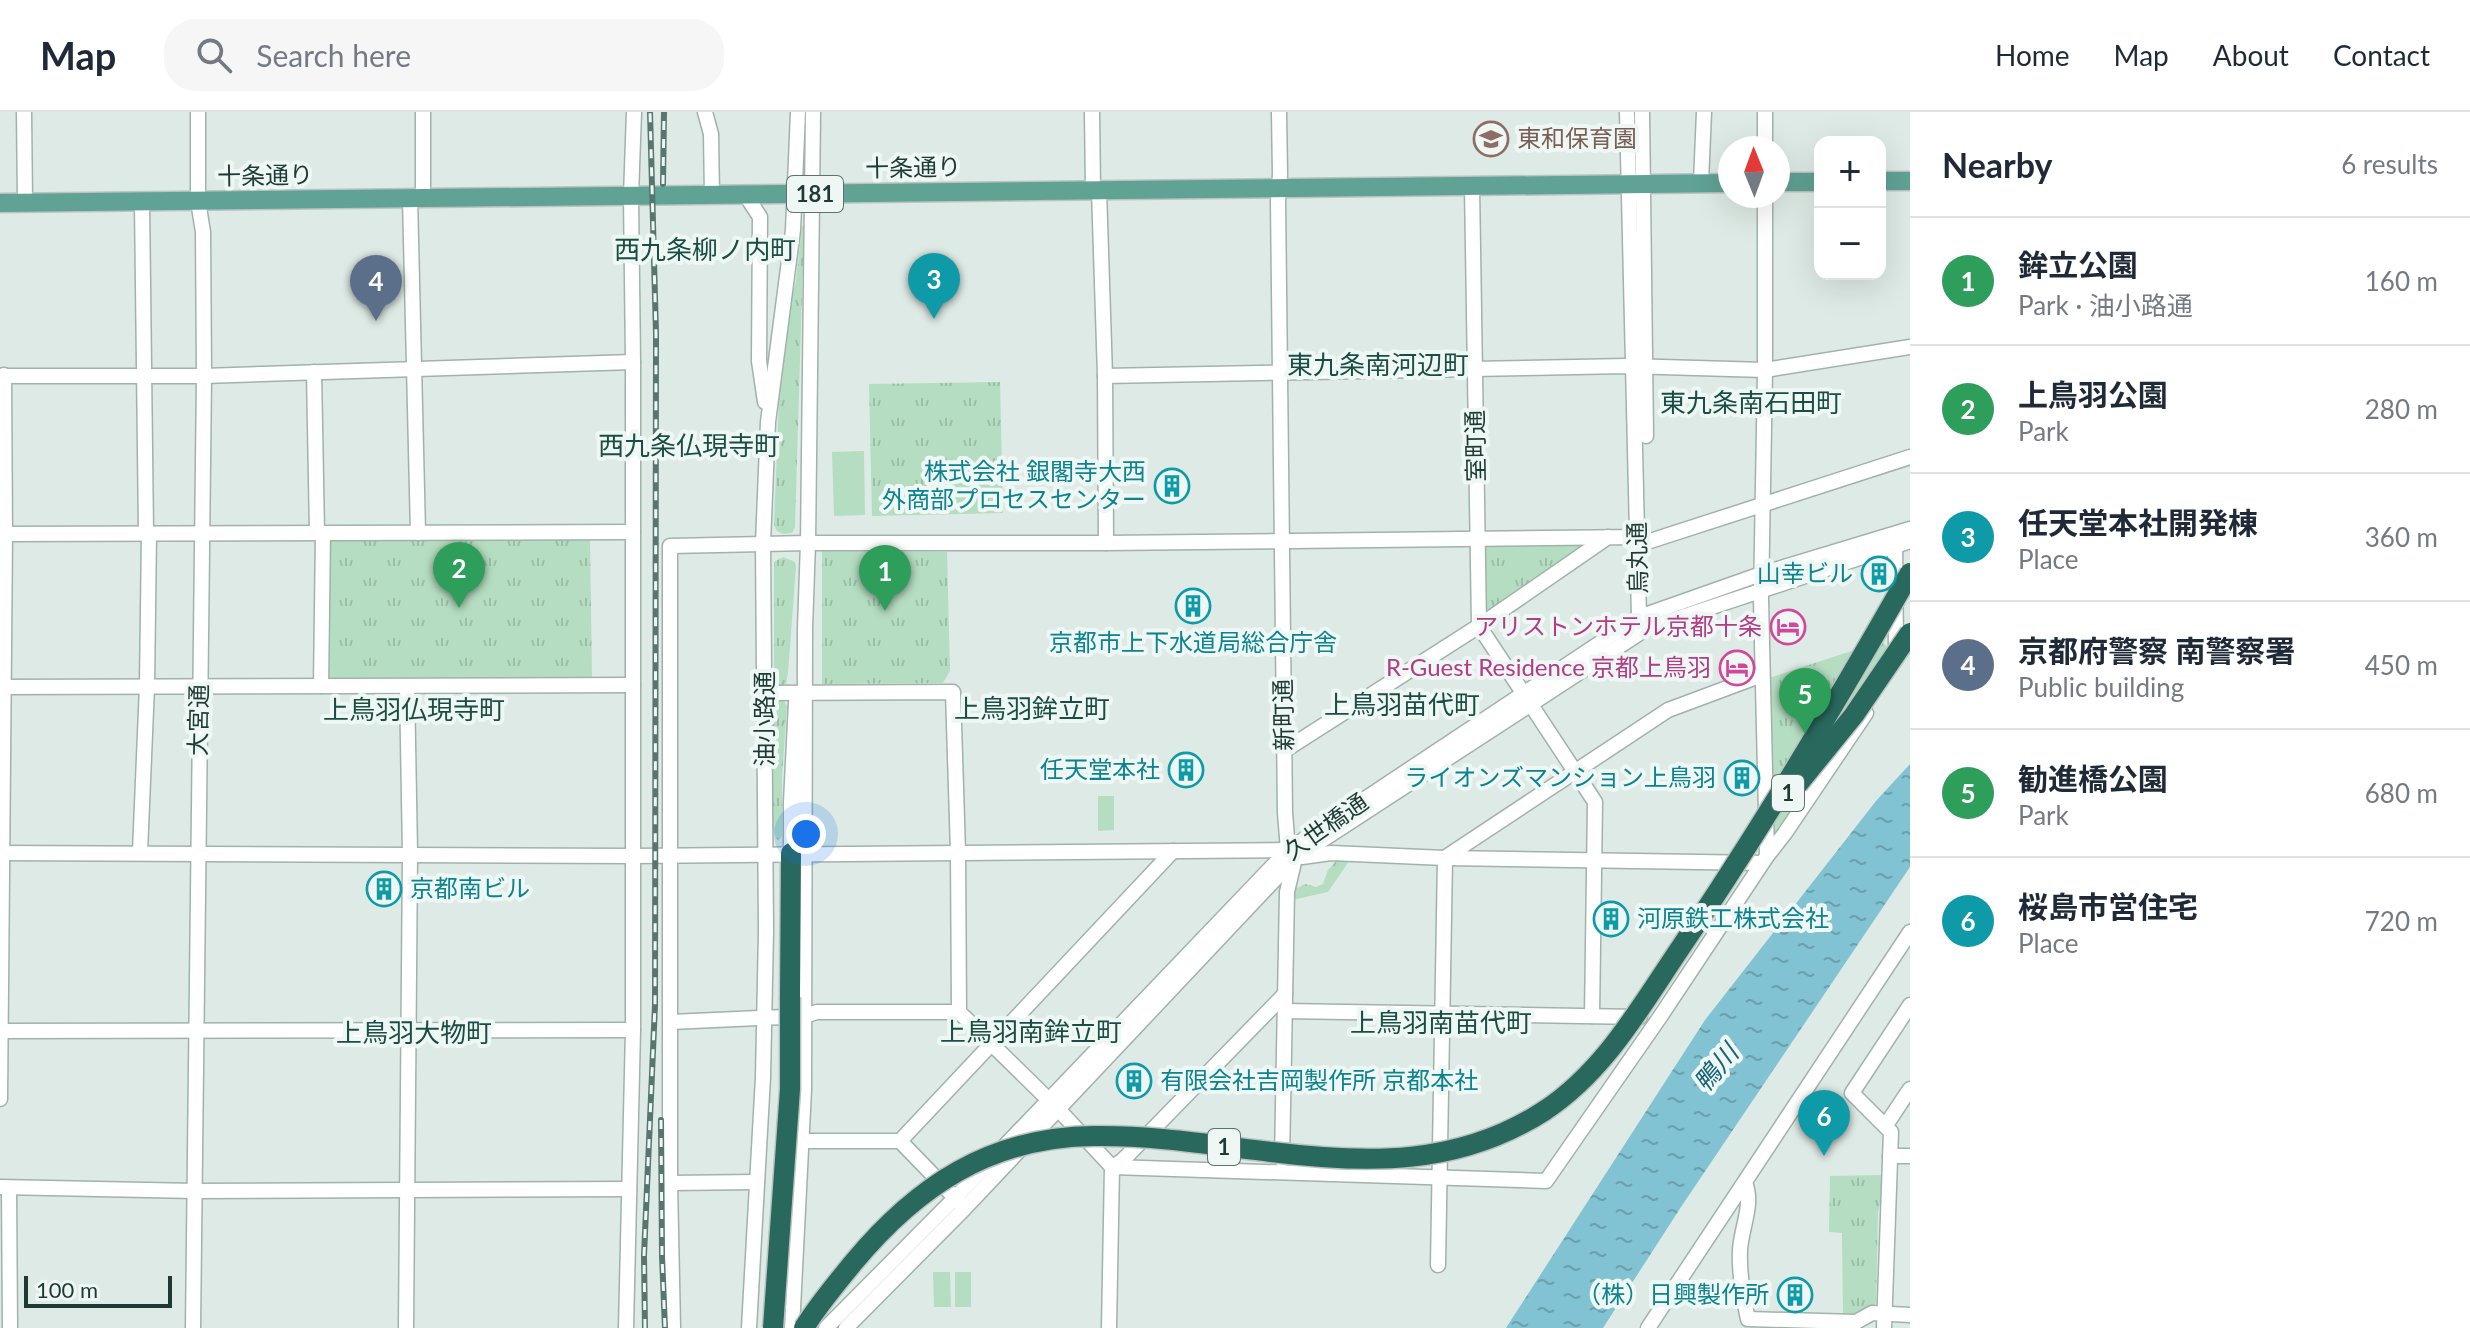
<!DOCTYPE html>
<html lang="en">
<head>
<meta charset="utf-8">
<style>
  body { margin:0; font-family:Lato,"Noto Sans JP",sans-serif; background:#f6f6f7; color:#1f2937 }
  .controls { position:absolute; right:24px; top:24px; display:grid; overflow:hidden; border-radius:16px; box-shadow:0 8px 32px #0002 }
  .controls button { width:72px; height:72px; display:grid; place-items:center; padding:0; border:0; border-bottom:2px solid #e0e1e3; background:#fff; color:#1f2937; font:40px sans-serif }
  .compass { position:absolute; left:1718px; top:24px; width:72px; height:72px; border-radius:50%; background:#fff; box-shadow:0 8px 32px #0002; rotate:359deg }
  .scale { position:absolute; left:24px; bottom:20px; width:148px; box-sizing:border-box; padding-left:8px; border:4px solid #1e3a34; border-top:0; font-size:22px; line-height:28px; white-space:nowrap; color:#1e3a34; -webkit-text-stroke:6px #eef7f3; paint-order:stroke }
  .you { position:absolute; left:806px; top:722px; width:28px; height:28px; margin:-20px; border:6px solid #fff; border-radius:50%; background:#1a73e8; box-shadow:0 0 0 12px #1a73e833 }
  .badge { display:grid; place-items:center; width:52px; height:52px; border-radius:50%; background:#815041; color:#fff; font-size:26px; font-weight:700 }
  .pin { position:absolute; translate:-50% -66px; filter:drop-shadow(0 2px 4px #0008) }
  .pin::after { content:''; position:absolute; top:42px; width:28px; height:24px; background:inherit; clip-path:polygon(0 0,100% 0,50% 100%) }
  .list { margin:0; padding:0; list-style:none }
  h2 { display:flex; justify-content:space-between; align-items:center; height:104px; margin:0; padding:0 32px; font-size:34px }
  h2 small { font-size:26px; font-weight:400; color:#747a83 }
  .list li { display:grid; grid-template-columns:52px 1fr auto; gap:24px; align-items:center; box-sizing:border-box; height:128px; padding:0 32px; border-top:2px solid #e0e1e3 }
  .list b { display:block; font-size:30px; white-space:nowrap }
  .list p { margin:0; font-size:26px; white-space:nowrap; color:#747a83 }
  .list em { font-size:26px; font-style:normal; color:#747a83 }
  .icon { flex:none; width:44px; height:44px; fill:none; stroke:currentColor; stroke-width:2; stroke-linecap:round; stroke-linejoin:round }
  .map { position:relative; flex:none; width:1910px; height:1216px; overflow:hidden }
  header { display:flex; align-items:center; gap:48px; box-sizing:border-box; height:112px; padding:0 40px; background:#fff; border-bottom:2px solid #e0e1e3 }
  header strong { font-size:38px }
  nav { display:flex; gap:44px; margin-inline-start:auto; font-size:28px }
  .search { width:560px; height:72px; background:#f6f6f7; display:flex; align-items:center; gap:20px; box-sizing:border-box; padding:0 28px; border-radius:32px; color:#747a83; font-size:30px }
  main { display:flex }
  aside { flex:1; background:#fff }
  .map>svg:first-child { display:block }
  .grass { fill:url(#grass-tufts) }
  .pitch { fill:#b5ddc1 }
  .water { fill:url(#water-ripples) }
  .lines { fill:none; stroke-linecap:round; stroke-linejoin:round }
  .minor-casing { stroke:#a1b2ac; stroke-width:17 }
  .major-casing { stroke:#bcc4c2; stroke-width:21 }
  .highway-casing { stroke:#bcc4c2; stroke-width:23 }
  .minor { stroke:#fff; stroke-width:14 }
  .major { stroke:#60a294; stroke-width:18 }
  .highway { stroke:#29685d; stroke-width:20 }
  .rail-casing { stroke:#587670; stroke-width:6 }
  .rail { stroke:#eef7f3; stroke-width:3; stroke-dasharray:9; stroke-linecap:butt }
  .highway-bridge-casing { stroke:#bcc4c2; stroke-width:23; stroke-linecap:butt }
  .highway-bridge { stroke:#29685d; stroke-width:20 }
  .labels { text-anchor:middle; stroke-width:8; stroke-linejoin:round; paint-order:stroke }
  .shield { fill:#eef7f3; stroke:#5c736d; stroke-width:2 }
  .shield-label { font-size:22px; font-weight:bold; fill:#1e3a34 }
  .education-label { font-size:24px; fill:#785e54; stroke:#eef7f3; text-anchor:start }
  .street-label { font-size:24px; fill:#1e3a34; stroke:#eef7f3 }
  .culture-label { font-size:24px; fill:#0d838f; stroke:#eef7f3; text-anchor:end }
  .hotel-label { font-size:24px; fill:#b23c85; stroke:#eef7f3; text-anchor:end }
  .neighbourhood-label { font-size:26px; fill:#1a4d43; stroke:#eef7f3 }
  .water-label { font-size:26px; font-style:italic; fill:#166478; stroke:#eef7f3 }
</style>
</head>
<body>
<header>
<strong>Map</strong>
<div class="search"><svg class="icon" aria-label="search" viewBox="0 0 24 24"><circle cx="10" cy="10" r="6"/><path d="M15 15l6 6"/></svg>Search here</div>
<nav><a>Home</a><a>Map</a><a>About</a><a>Contact</a></nav>
</header>
<main>
<div class="map">
<svg width="1910" height="1216" viewBox="0 0 1910 1216">
  <defs>
    <pattern id="grass-tufts" width="24" height="20" patternUnits="userSpaceOnUse" patternTransform="scale(2)"><rect width="24" height="20" fill="#b5ddc1"/><path d="M3 7l-1-3M5 7V3M7 7l1-3M15 17l-1-3M17 17v-4M19 17l1-3" fill="none" stroke="#9bbea6"/></pattern>
    <pattern id="water-ripples" width="26" height="14" patternUnits="userSpaceOnUse" patternTransform="scale(2)"><rect width="26" height="14" fill="#82c3d3"/><path d="M2 4q2-2 4 0t4 0M15 11q2-2 4 0t4 0" fill="none" stroke="#6a9fac"/></pattern>
  </defs>
  <rect width="100%" height="100%" fill="#deeae5"/>
  <g class="grass">
    <path d="M802,114h2l-9,301 -3,6 -9,1 -6,-3 -3,-6 6,-151 6,-52 10,-41z"/>
    <path d="M1000,270l3,131 -131,3 -3,-132z"/>
    <path d="M590,425l2,142h-262l-4,-4 2,-134 3,-3z"/>
    <path d="M1585,431l3,5 -96,64 -6,-3 -3,-59 6,-6z"/>
    <path d="M822,439l125,1 3,119 -7,12 -121,1z"/>
    <path d="M783,445l12,5 1,5 -8,106 -2,11 -6,3 -5,-3 -1,-6v-116z"/>
    <path d="M1882,529l10,13 -26,50 -92,135 -4,-1 -1,-160z"/>
    <path d="M780,588l4,1 3,5 -5,71v58l-2,4 -3,1 -4,-10v-124z"/>
    <path d="M1336,749h13l-21,31 -36,8v-9l13,-7 11,3 7,-3 5,-14z"/>
    <path d="M1880,1063l4,3 -1,13 -5,21 -2,91 -12,11 -21,3 -1,-84 -13,-1 1,-56z"/>
  </g>
  <g class="pitch">
    <path d="M864,339l1,64 -31,1 -2,-64z"/>
    <path d="M1098,684h16v34l-16,1z"/>
    <path d="M933,1160h17l1,35h-17z"/>
    <rect x="955" y="1160" width="16" height="35"/>
  </g>
  <path class="water" d="M1910,652v103l-229,340 -78,121h-97l199,-308 171,-219z"/>
  <g class="lines">
    <g class="minor-casing">
      <g id="minor">
        <path d="M24,0l1,91"/>
        <path d="M423,0v86"/>
        <path d="M705,0l6,22 1,61"/>
        <path d="M1092,0l1,78"/>
        <path d="M1279,0l1,62 -2,27 7,612 3,37 7,8 -8,34 -5,268"/>
        <path d="M1627,0l12,505 4,6"/>
        <path d="M1642,0l4,324"/>
        <path d="M1765,36v-36"/>
        <path d="M1701,71l3,-71"/>
        <path d="M1472,74l7,440 116,176 -3,214"/>
        <path d="M1099,78l6,186 1,167"/>
        <path d="M745,82l15,23 -1,144 6,41"/>
        <path d="M410,86l8,335"/>
        <path d="M142,90l4,331"/>
        <path d="M314,260l3,161"/>
        <path d="M0,264h204l429,-14"/>
        <path d="M1105,264l522,-10 138,4 145,-23"/>
        <path d="M0,422l633,-2"/>
        <path d="M1895,426l1,115"/>
        <path d="M1647,430l263,-85"/>
        <path d="M321,574l2,-153"/>
        <path d="M0,575l633,-2"/>
        <path d="M765,581l188,-1 5,160 1,160 99,97 54,58 -3,161"/>
        <path d="M1285,638l194,-124 129,-89"/>
        <path d="M140,740l7,-166 2,-153"/>
        <path d="M0,741l633,3 655,-6"/>
        <path d="M791,741v-51l5,-100"/>
        <path d="M1767,744l18,-23 81,-120"/>
        <path d="M1302,745l29,-4 114,5 316,5"/>
        <path d="M1446,745l222,-147 94,-35"/>
        <path d="M1285,899l355,6"/>
        <path d="M671,910l133,-6 13,-4h142"/>
        <path d="M1,919l632,-1"/>
        <path d="M0,987l5,-565 -1,-159"/>
        <path d="M1886,1013l24,-36"/>
        <path d="M802,1029h98l62,64"/>
        <path d="M900,1029l273,-290"/>
        <path d="M1890,1044h20"/>
        <path d="M1112,1055l434,14 114,-164 107,-161 -6,-256 4,-230v-174"/>
        <path d="M1113,1055l10,-7 162,-166"/>
        <path d="M670,1071l87,-1"/>
        <path d="M1745,1071c9,20 -4,46 -5,67 -1,23 3,47 8,69l108,3 16,-9 38,2"/>
        <path d="M0,1075l195,4 434,-2"/>
        <path d="M9,1076l1,140"/>
        <path d="M1438,1153l7,-407"/>
        <path d="M193,1216l11,-952 -1,-144 -5,-31v-89"/>
        <path d="M406,1216l4,-474 -3,-168"/>
        <path d="M626,1216l7,-298v-668l-2,-166 3,-84"/>
        <path d="M673,1216l-3,-145v-637l138,-3h298l532,-6"/>
        <path d="M749,1216l14,-251 3,-146 -3,-388 5,-121 25,-192 5,-118"/>
        <path d="M792,1216l12,-238 1,-462 3,-85 5,-431"/>
        <path d="M826,1216l129,-130 333,-348 351,-233 122,-43 149,-45"/>
        <path d="M846,1216l119,-120 330,-350 351,-229 264,-88"/>
        <path d="M1648,1216l262,-396"/>
        <path d="M1884,1216l7,-196 -39,-39 58,-88"/>
      </g>
    </g>
    <g class="major-casing">
      <g id="major">
        <path d="M1880,69h30"/>
        <path d="M1778,70h42"/>
        <path d="M0,91l1730,-20"/>
      </g>
    </g>
    <g class="highway-casing">
      <path id="highway" d="M790,885l1,-144"/>
    </g>
    <use href="#minor" class="minor"/>
    <use href="#major" class="major"/>
    <use href="#highway" class="highway"/>
    <g class="rail-casing">
      <g id="rail">
        <path d="M663,72l1,-72"/>
        <path d="M661,1008l1,136 3,72"/>
        <path d="M645,1216l-1,-72 11,-251 1,-671 -6,-222"/>
      </g>
    </g>
    <use href="#rail" class="rail"/>
    <g class="highway-bridge-casing">
      <g id="highway-bridge">
        <path d="M1798,672l56,-69 56,-82"/>
        <path d="M773,1216l17,-239v-92"/>
        <path d="M804,1216c14,-23 32,-44 49,-65 64,-77 137,-126 241,-127 58,-1 119,9 177,16 97,12 188,14 273,-41 61,-40 97,-105 137,-164 82,-121 157,-247 229,-374"/>
      </g>
    </g>
    <use href="#highway-bridge" class="highway-bridge"/>
  </g>
  <defs>
    <g id="school-ring" transform="scale(1.8)"><circle r="9.5" fill="#eef7f3" stroke="#8d6e63" stroke-width="1.5"/><path d="M0-5L7-2L0 1L-7-2ZM-4 1L0 2.5L4 1V4Q0 6-4 4Z" fill="#8d6e63"/></g>
    <g id="building-ring" transform="scale(1.8)"><circle r="9.5" fill="#eef7f3" stroke="#0f9aa8" stroke-width="1.5"/><path d="M-4-6H4V6H1V3H-1V6H-4ZM-2.5-4.3h1.7v1.8h-1.7ZM.8-4.3h1.7v1.8H.8ZM-2.5-1h1.7V.8h-1.7ZM.8-1h1.7V.8H.8Z" fill="#0f9aa8"/></g>
    <g id="hotel-ring" transform="scale(1.8)"><circle r="9.5" fill="#eef7f3" stroke="#d1479c" stroke-width="1.5"/><path d="M-6-4.5h1.5V1H6V5H4.5V3h-9V5H-6ZM-4 0a1.8 1.8 0 1 1 3.6 0ZM.5 0V-2.5h3Q6-2.5 6 0Z" fill="#d1479c"/></g>
  </defs>
  <g fill-rule="evenodd">
    <use href="#school-ring" x="1491" y="27"/>
    <use href="#building-ring" x="1172" y="374"/>
    <use href="#building-ring" x="1879" y="462"/>
    <use href="#building-ring" x="1193" y="494"/>
    <use href="#hotel-ring" x="1788" y="515"/>
    <use href="#hotel-ring" x="1737" y="556"/>
    <use href="#building-ring" x="1186" y="658"/>
    <use href="#building-ring" x="1742" y="666"/>
    <use href="#building-ring" x="384" y="777"/>
    <use href="#building-ring" x="1611" y="807"/>
    <use href="#building-ring" x="1134" y="969"/>
    <use href="#building-ring" x="1795" y="1183"/>
  </g>
  <g class="labels">
    <g class="shield">
      <rect x="787" y="64" width="56" height="36" rx="6"/>
      <rect x="1772" y="663" width="32" height="36" rx="6"/>
      <rect x="1208" y="1017" width="32" height="36" rx="6"/>
    </g>
    <g class="shield-label">
      <text x="815" y="90">181</text>
      <text x="1788" y="689">1</text>
      <text x="1224" y="1043">1</text>
    </g>
    <g class="education-label">
      <text x="1517" y="35">東和保育園</text>
    </g>
    <g class="street-label">
      <text transform="translate(913 56) rotate(-1)" y="8">十条通り</text>
      <text transform="translate(265 64) rotate(-1)" y="8">十条通り</text>
      <text transform="translate(1476 334) rotate(-91)" y="8">室町通</text>
      <text transform="translate(1638 446) rotate(-91)" y="8">烏丸通</text>
      <text transform="translate(1284 603) rotate(-91)" y="8">新町通</text>
      <text transform="translate(765 607) rotate(-90)" y="8">油小路通</text>
      <text transform="translate(199 608) rotate(-89)" y="8">大宮通</text>
      <text transform="translate(1326 715) rotate(-35)" y="8">久世橋通</text>
    </g>
    <g class="culture-label">
      <text x="1146" y="368">株式会社 銀閣寺大西<tspan x="1146" dy="28">外商部プロセスセンター</tspan></text>
      <text x="1853" y="470">山幸ビル</text>
      <text x="1193" y="539" text-anchor="middle">京都市上下水道局総合庁舎</text>
      <text x="1160" y="666">任天堂本社</text>
      <text x="1716" y="674">ライオンズマンション上鳥羽</text>
      <text x="410" y="785" text-anchor="start">京都南ビル</text>
      <text x="1637" y="815" text-anchor="start">河原鉄工株式会社</text>
      <text x="1160" y="977" text-anchor="start">有限会社吉岡製作所 京都本社</text>
      <text x="1769" y="1191">（株）日興製作所</text>
    </g>
    <g class="hotel-label">
      <text x="1762" y="523">アリストンホテル京都十条</text>
      <text x="1711" y="564">R-Guest Residence 京都上鳥羽</text>
    </g>
    <g class="neighbourhood-label">
      <text x="705" y="147">西九条柳ノ内町</text>
      <text x="1378" y="262">東九条南河辺町</text>
      <text x="1751" y="300">東九条南石田町</text>
      <text x="689" y="343">西九条仏現寺町</text>
      <text x="1402" y="602">上鳥羽苗代町</text>
      <text x="1032" y="606">上鳥羽鉾立町</text>
      <text x="414" y="607">上鳥羽仏現寺町</text>
      <text x="1441" y="920">上鳥羽南苗代町</text>
      <text x="1031" y="929">上鳥羽南鉾立町</text>
      <text x="414" y="930">上鳥羽大物町</text>
    </g>
    <g class="water-label">
      <text transform="translate(1716 956) rotate(-50)" y="9">鴨川</text>
    </g>
  </g>
</svg>
<div class="controls">
<button>+</button>
<button>−</button>
</div>
<svg class="compass" viewBox="-18 -18 36 36"><path d="M0-13l5 13h-10z" fill="#e53935"/><path d="M0 13l5-13h-10z" fill="#747a83"/></svg>
<div class="scale">100 m</div>
<div class="you"></div>
<div class="pin badge" style="left:885px;top:499px;background:#2e9e5b">1</div>
<div class="pin badge" style="left:459px;top:496px;background:#2e9e5b">2</div>
<div class="pin badge" style="left:934px;top:207px;background:#0f9aa8">3</div>
<div class="pin badge" style="left:376px;top:209px;background:#5c6f8a">4</div>
<div class="pin badge" style="left:1805px;top:622px;background:#2e9e5b">5</div>
<div class="pin badge" style="left:1824px;top:1044px;background:#0f9aa8">6</div>
</div>
<aside>
<h2>Nearby<small>6 results</small></h2>
<ul class="list">
<li><span class="badge" style="background:#2e9e5b">1</span><div><b>鉾立公園</b><p>Park · 油小路通</p></div><em>160 m</em></li>
<li><span class="badge" style="background:#2e9e5b">2</span><div><b>上鳥羽公園</b><p>Park</p></div><em>280 m</em></li>
<li><span class="badge" style="background:#0f9aa8">3</span><div><b>任天堂本社開発棟</b><p>Place</p></div><em>360 m</em></li>
<li><span class="badge" style="background:#5c6f8a">4</span><div><b>京都府警察 南警察署</b><p>Public building</p></div><em>450 m</em></li>
<li><span class="badge" style="background:#2e9e5b">5</span><div><b>勧進橋公園</b><p>Park</p></div><em>680 m</em></li>
<li><span class="badge" style="background:#0f9aa8">6</span><div><b>桜島市営住宅</b><p>Place</p></div><em>720 m</em></li>
</ul>
</aside>
</main>
</body>
</html>
